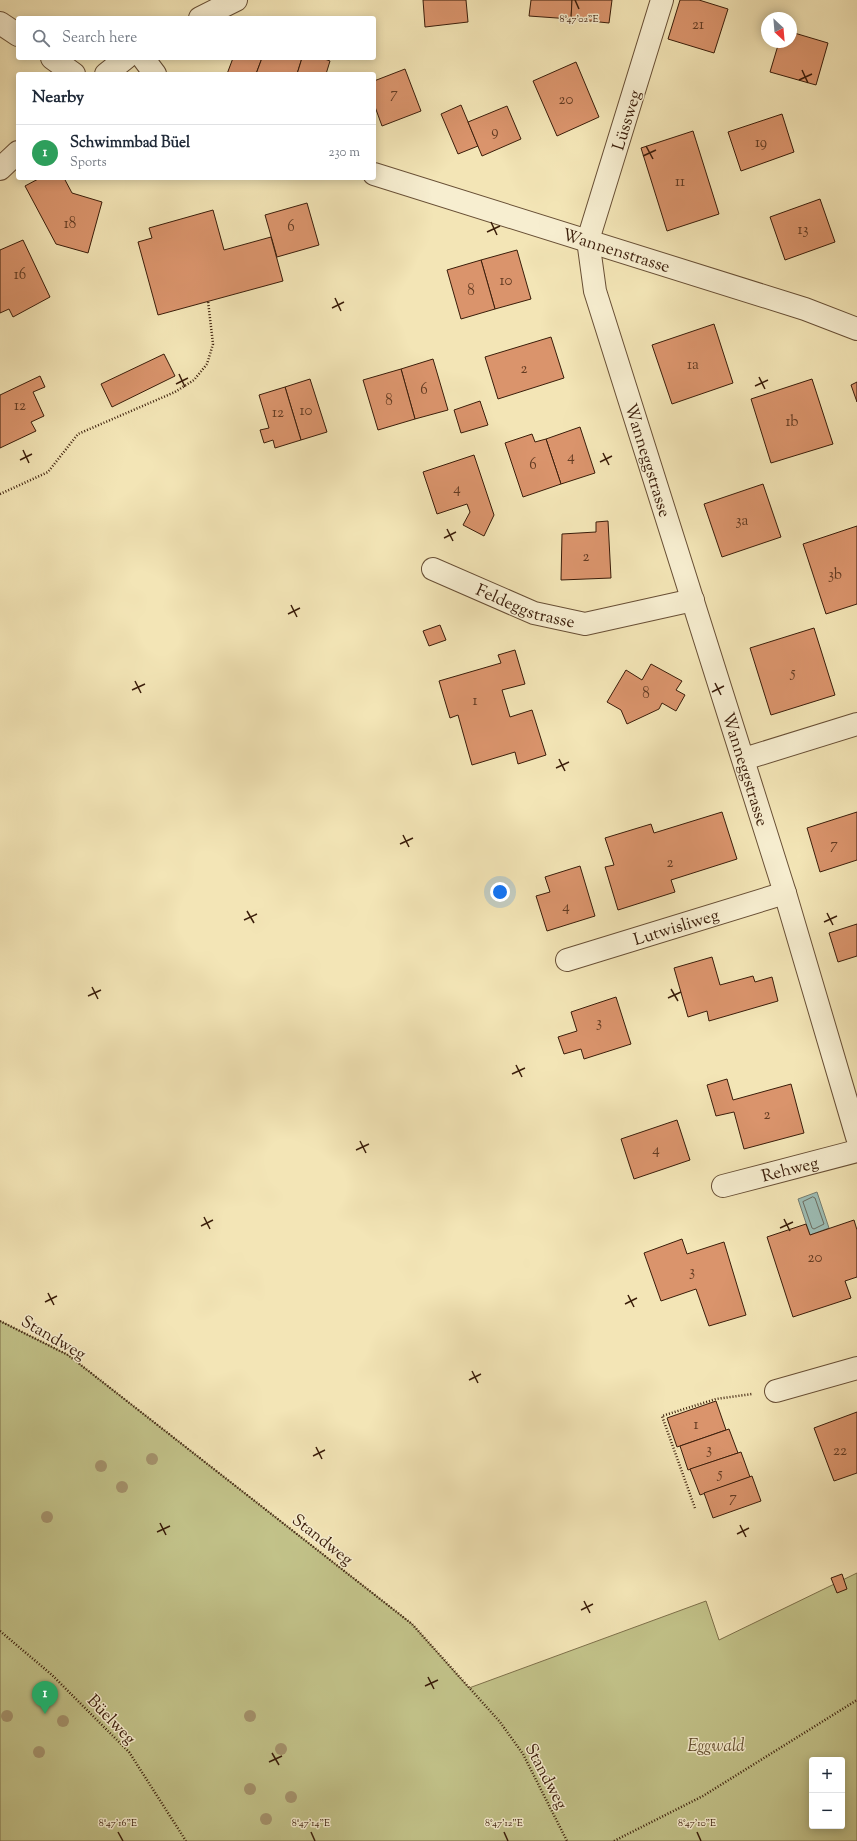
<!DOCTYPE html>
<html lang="en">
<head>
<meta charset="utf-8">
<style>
  body { margin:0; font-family:"Sorts Mill Goudy",serif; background:#f6f6f7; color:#1f2937 }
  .controls { position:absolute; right:12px; bottom:12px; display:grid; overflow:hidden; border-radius:4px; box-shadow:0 2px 10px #0003 }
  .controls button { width:36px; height:36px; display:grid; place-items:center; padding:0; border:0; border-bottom:1px solid #e0e1e3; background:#fff; color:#1f2937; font:20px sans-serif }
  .compass { position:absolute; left:761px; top:12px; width:36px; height:36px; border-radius:50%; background:#fff; box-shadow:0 2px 10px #0003; rotate:154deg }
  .you { position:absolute; left:500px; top:892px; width:14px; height:14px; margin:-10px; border:3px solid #fff; border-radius:50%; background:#1a73e8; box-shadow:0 0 0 6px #1a73e833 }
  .badge { display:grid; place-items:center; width:26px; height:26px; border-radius:50%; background:#8f2418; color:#fff; font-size:13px; font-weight:700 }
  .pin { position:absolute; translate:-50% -33px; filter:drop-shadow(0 1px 2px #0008) }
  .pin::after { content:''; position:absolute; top:21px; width:14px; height:12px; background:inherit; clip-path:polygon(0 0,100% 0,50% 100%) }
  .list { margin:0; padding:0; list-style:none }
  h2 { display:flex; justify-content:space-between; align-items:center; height:52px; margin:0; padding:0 16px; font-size:17px }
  h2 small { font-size:13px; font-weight:400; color:#747a83 }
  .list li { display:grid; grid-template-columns:26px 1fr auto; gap:12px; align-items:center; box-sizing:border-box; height:56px; padding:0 16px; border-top:1px solid #e0e1e3 }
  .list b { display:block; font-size:15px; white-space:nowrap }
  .list p { margin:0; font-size:13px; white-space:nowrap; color:#747a83 }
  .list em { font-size:13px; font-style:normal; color:#747a83 }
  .icon { flex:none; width:22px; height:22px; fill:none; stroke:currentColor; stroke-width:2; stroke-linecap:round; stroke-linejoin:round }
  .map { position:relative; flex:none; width:857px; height:1841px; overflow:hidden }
  .search { position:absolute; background:#fff; box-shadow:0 2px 10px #0003; left:16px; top:16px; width:360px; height:44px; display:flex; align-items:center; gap:10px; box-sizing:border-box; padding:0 14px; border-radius:4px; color:#747a83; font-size:15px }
  .panel { position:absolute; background:#fff; box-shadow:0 2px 10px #0003; left:16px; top:72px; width:360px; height:108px; border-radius:4px }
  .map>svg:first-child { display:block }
  .green { fill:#c2c289; stroke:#7e704a; fill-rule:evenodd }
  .water { fill:#9dbdb5; stroke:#757d71 }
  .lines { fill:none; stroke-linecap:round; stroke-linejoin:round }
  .shore { stroke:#6c6d60; stroke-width:1 }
  .building { fill:#da946c; stroke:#3a1d0a }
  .minor-casing { stroke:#684f35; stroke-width:24 }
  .path { stroke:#3a1d0a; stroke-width:2.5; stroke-dasharray:1 2; stroke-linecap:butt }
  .minor { stroke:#f7eed0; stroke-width:22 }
  .tree { fill:#a4926c }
  .ticks { fill:none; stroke:#3a1d0a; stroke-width:1.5 }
  .labels { text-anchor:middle; stroke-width:3; stroke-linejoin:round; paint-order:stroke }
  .number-label { font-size:15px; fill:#623b22 }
  .street-label { font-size:17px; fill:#3a1d0a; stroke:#f7eed0 }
  .park-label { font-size:17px; font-style:italic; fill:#634f30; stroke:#f7eed0 }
  .ticks-label { font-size:10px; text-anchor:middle; fill:#3a1d0a; stroke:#f7eed0; stroke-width:3; stroke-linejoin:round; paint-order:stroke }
</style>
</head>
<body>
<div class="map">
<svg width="857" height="1841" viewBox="0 0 857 1841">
  <rect width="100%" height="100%" fill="#f3e5b6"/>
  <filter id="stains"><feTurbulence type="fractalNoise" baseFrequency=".005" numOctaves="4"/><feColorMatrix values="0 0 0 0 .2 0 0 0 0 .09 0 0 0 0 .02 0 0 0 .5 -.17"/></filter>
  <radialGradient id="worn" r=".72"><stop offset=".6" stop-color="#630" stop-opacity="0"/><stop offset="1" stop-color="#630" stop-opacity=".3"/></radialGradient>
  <path class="green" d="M0,1321l68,34 344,269 57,64 237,-87 13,39 138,-67v268h-857zM812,1760h30v66h-30z"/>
  <path class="water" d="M817,1192l12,36 -19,7 -12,-36z"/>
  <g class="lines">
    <path class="shore" d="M813,1197l2,1 9,26 -10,5 -2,-1 -9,-26z"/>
  </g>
  <g class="building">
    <path d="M423,0h43l2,22 -43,5z"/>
    <path d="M531,0h41l-1,19 -42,-3z"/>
    <path d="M572,0h40l-3,23 -38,-4z"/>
    <path d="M680,0h19l29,9 -14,44 -46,-14z"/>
    <path d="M791,32l37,11 -12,42 -46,-13 9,-30h12z"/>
    <path d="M233,58h29l-6,16h-29z"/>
    <path d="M262,58h40l-5,16h-41z"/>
    <path d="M302,58h20l8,3 -4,13h-29z"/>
    <path d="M576,62l23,55 -42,19 -24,-55z"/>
    <path d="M405,69l16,42 -39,15 -8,-22v-23z"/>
    <path d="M461,105l17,41 -20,8 -17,-40z"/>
    <path d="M507,106l14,33 -39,17 -14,-34z"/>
    <path d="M782,114l12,38 -53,19 -13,-39z"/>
    <path d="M693,131l26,83 -52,17 -26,-83z"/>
    <path d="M40,178h24l8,15 30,9 -14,51 -32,-9 -31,-58z"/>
    <path d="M820,199l15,43 -50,18 -15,-43z"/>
    <path d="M307,203l12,42 -42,12 -12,-42z"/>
    <path d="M213,210l11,40 47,-13 12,44 -125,34 -20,-73 14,-4 -3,-10z"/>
    <path d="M23,240l27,57 -37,20 -4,-8 -9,4v-63z"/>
    <path d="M517,250l14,49 -36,10 -14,-49z"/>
    <path d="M481,260l14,49 -34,10 -14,-49z"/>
    <path d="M714,324l19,59 -61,21 -20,-59z"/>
    <path d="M551,337l13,41 -66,21 -13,-42z"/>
    <path d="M164,354l11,22 -63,31 -11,-23z"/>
    <path d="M433,359l15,51 -33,9 -14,-50z"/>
    <path d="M401,369l14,50 -37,11 -15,-50z"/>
    <path d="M40,376l5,11 -12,5 11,24 -13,6 5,9 -36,17v-53z"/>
    <path d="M310,379l17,53 -26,8 -16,-53z"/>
    <path d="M812,379l21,65 -62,19 -20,-64z"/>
    <path d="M857,382v20l-6,-17z"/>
    <path d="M285,387l16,53 -26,8 -2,-8 -9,3 -4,-13 9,-2 -10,-33z"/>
    <path d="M480,401l8,24 -27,8 -7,-23z"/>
    <path d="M580,427l15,46 -34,11 -15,-45z"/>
    <path d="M532,434l3,8 11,-3 15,45 -38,13 -18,-54z"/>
    <path d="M474,455l20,60 -10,21 -21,-11 7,-13 -3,-8 -30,10 -14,-42z"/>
    <path d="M763,484l18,53 -59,20 -18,-53z"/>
    <path d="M608,521l3,57 -50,2 1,-46 34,-2v-10z"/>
    <path d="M857,526v78l-31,10 -23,-70z"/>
    <path d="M440,625l6,15 -17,6 -6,-15z"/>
    <path d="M814,628l21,67 -64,20 -21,-67z"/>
    <path d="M515,650l10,34 -23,6 8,27 22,-7 14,45 -28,9 -3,-12 -43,13 -14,-50 -8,3 -11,-37 62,-18 -3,-8z"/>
    <path d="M651,664l31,17 -6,9 9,5 -9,16 -14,-8 -3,6 -32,15 -6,-14 -14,-8 19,-32 16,10z"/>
    <path d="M722,812l15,47 -66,21 4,12 -57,18 -13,-43 9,-2 -9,-27 46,-14 3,9z"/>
    <path d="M857,812v48l-37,12 -13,-44z"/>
    <path d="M580,866l15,50 -48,15 -11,-35 14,-4 -5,-15z"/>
    <path d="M857,924v32l-19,6 -9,-29z"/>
    <path d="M712,957l8,28 33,-9 2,6 17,-5 6,24 -69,20 -2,-10 -19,6 -14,-49z"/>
    <path d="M616,997l15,47 -47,15 -3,-10 -17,5 -6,-17 19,-6 -6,-19z"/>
    <path d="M727,1079l6,21 58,-16 13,49 -60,16 -10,-37 -18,4 -9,-31z"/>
    <path d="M677,1120l13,40 -56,19 -13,-40z"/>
    <path d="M854,1220l3,10v47l-12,4 6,17 -58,19 -26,-80 39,-13 4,11z"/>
    <path d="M682,1239l5,15 37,-12 22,73 -37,11 -13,-37 -35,12 -17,-48z"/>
    <path d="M716,1401l10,29 -49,17 -10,-29z"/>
    <path d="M857,1412v61l-23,8 -20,-53z"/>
    <path d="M729,1429l9,24 -50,17 -8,-24z"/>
    <path d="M741,1452l9,25 -50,18 -10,-26z"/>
    <path d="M752,1476l9,25 -48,17 -9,-25z"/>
    <path d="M842,1574l5,15 -10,4 -6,-15z"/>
  </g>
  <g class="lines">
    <g class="minor-casing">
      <g id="minor">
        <path id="s1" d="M662,0l-74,240 7,51 190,602 72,244"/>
        <path d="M200,18l36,-18"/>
        <path d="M0,23l18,12"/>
        <path d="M52,58l22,16"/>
        <path d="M143,58l12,16"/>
        <path d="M106,74l20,-16"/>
        <path d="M0,169l18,-17"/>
        <path id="s2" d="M374,174l431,135 52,20"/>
        <path id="s3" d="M433,569l101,44 51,11 108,-24"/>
        <path d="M744,759l113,-35"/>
        <path id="s4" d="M567,960l218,-67"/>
        <path id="s5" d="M723,1186l134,-35"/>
        <path d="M776,1391l81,-23"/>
      </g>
    </g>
    <g class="path">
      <path d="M0,494l48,-22 30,-38 97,-42 19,-12 13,-16 6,-20 -5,-43"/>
      <path d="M0,1321l68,34 344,269 88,98 23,32 44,87"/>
      <path d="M695,1508l-33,-92 54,-17 36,-5"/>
      <path d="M0,1631l52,44 77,77 57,89"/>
      <path d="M614,1841l89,-45 154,-96"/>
    </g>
    <use href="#minor" class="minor"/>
  </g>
  <g class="tree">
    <circle cx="152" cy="1459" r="6"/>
    <circle cx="101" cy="1466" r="6"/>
    <circle cx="122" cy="1487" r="6"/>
    <circle cx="47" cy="1517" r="6"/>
    <circle cx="7" cy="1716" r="6"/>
    <circle cx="250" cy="1716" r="6"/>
    <circle cx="63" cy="1721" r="6"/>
    <circle cx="281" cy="1749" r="6"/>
    <circle cx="39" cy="1752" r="6"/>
    <circle cx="250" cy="1789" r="6"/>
    <circle cx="291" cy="1797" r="6"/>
    <circle cx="266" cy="1819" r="6"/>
  </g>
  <path class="ticks" d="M575,0l4,9M802,70l6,13M799,80l13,-6M646,146l7,13M643,156l13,-6M491,222l6,13M487,232l13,-6M335,298l6,13M332,308l12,-6M179,374l6,13M759,377l6,12M176,384l12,-6M755,386l13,-6M23,450l6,13M603,453l6,12M20,460l12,-6M600,462l12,-6M447,529l6,12M444,538l12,-6M291,605l6,12M288,614l12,-6M135,681l6,12M715,683l6,12M132,690l13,-6M712,692l12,-6M559,759l6,12M556,768l13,-6M403,835l6,12M400,844l13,-6M247,911l7,12M827,913l6,12M244,920l13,-6M824,922l13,-6M92,987l6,12M671,989l7,12M88,996l13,-6M668,998l13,-6M516,1065l6,12M512,1074l13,-6M360,1141l6,12M356,1150l13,-6M204,1217l6,12M784,1219l6,12M201,1226l12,-6M780,1228l13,-6M48,1293l6,12M628,1295l6,12M45,1302l12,-6M625,1304l12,-6M472,1371l6,12M469,1380l12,-6M316,1447l6,12M313,1456l12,-6M160,1523l6,12M740,1525l6,12M157,1532l13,-6M737,1534l12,-6M584,1601l6,12M581,1610l12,-6M428,1677l6,12M425,1686l13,-6M272,1753l7,12M269,1762l13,-6M118,1832l5,9M311,1832l4,9M504,1832l4,9M697,1832l4,9"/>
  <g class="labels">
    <g class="number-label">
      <text x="698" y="29">21</text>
      <text x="394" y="98">7</text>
      <text x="566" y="104">20</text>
      <text x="495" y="136">9</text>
      <text x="761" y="147">19</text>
      <text x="680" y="186">11</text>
      <text x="70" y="228">18</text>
      <text x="291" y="231">6</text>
      <text x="803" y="234">13</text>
      <text x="20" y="279">16</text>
      <text x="506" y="285">10</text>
      <text x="471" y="295">8</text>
      <text x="693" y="369">1a</text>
      <text x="524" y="373">2</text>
      <text x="424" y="394">6</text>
      <text x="389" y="405">8</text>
      <text x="20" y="410">12</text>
      <text x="306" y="415">10</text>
      <text x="278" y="417">12</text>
      <text x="792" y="426">1b</text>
      <text x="571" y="461">4</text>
      <text x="533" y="469">6</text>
      <text x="457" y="493">4</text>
      <text x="742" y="525">3a</text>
      <text x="586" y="561">2</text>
      <text x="835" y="579">3b</text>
      <text x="793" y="677">5</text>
      <text x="646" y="698">8</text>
      <text x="475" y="705">1</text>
      <text x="834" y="849">7</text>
      <text x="670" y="867">2</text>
      <text x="566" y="911">4</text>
      <text x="599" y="1027">3</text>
      <text x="767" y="1119">2</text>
      <text x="656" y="1154">4</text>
      <text x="815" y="1262">20</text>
      <text x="692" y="1276">3</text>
      <text x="696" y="1429">1</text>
      <text x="709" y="1454">3</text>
      <text x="840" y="1455">22</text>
      <text x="720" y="1478">5</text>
      <text x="733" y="1502">7</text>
    </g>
    <g class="street-label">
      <text transform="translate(626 120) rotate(-73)" y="6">Lüssweg</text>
      <text dy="6" stroke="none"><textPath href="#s2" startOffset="254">Wannenstrasse</textPath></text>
      <text dy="6" stroke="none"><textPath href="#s1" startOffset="480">Wanneggstrasse</textPath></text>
      <text dy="6" stroke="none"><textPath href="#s3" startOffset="100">Feldeggstrasse</textPath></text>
      <text dy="6" stroke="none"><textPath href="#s1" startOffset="804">Wanneggstrasse</textPath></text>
      <text dy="6" stroke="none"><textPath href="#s4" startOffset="114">Lutwisliweg</textPath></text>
      <text dy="6" stroke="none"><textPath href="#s5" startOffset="69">Rehweg</textPath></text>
      <text transform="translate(54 1337) rotate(30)" y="6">Standweg</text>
      <text transform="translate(323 1539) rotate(38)" y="6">Standweg</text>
      <text transform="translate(112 1719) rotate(46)" y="6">Büelweg</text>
      <text transform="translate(547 1776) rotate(62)" y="6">Standweg</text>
    </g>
    <g class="park-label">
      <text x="716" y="1751">Eggwald</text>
    </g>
  </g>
  <g class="ticks-label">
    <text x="579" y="22">8°47'02"E</text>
    <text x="118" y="1826">8°47'16"E</text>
    <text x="311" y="1826">8°47'14"E</text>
    <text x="504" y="1826">8°47'12"E</text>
    <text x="697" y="1826">8°47'10"E</text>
  </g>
  <rect width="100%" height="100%" filter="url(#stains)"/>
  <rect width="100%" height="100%" fill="url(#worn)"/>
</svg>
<div class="controls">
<button>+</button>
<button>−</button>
</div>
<svg class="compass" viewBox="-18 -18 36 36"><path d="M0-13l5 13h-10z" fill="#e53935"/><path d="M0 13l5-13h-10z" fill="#747a83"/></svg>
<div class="you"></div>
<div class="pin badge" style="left:45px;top:1714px;background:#2e9e5b">1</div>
<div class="search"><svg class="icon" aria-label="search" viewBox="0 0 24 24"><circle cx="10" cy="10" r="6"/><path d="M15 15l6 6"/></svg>Search here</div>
<section class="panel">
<h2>Nearby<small></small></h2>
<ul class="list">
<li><span class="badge" style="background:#2e9e5b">1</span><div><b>Schwimmbad Büel</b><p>Sports</p></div><em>230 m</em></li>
</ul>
</section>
</div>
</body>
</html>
